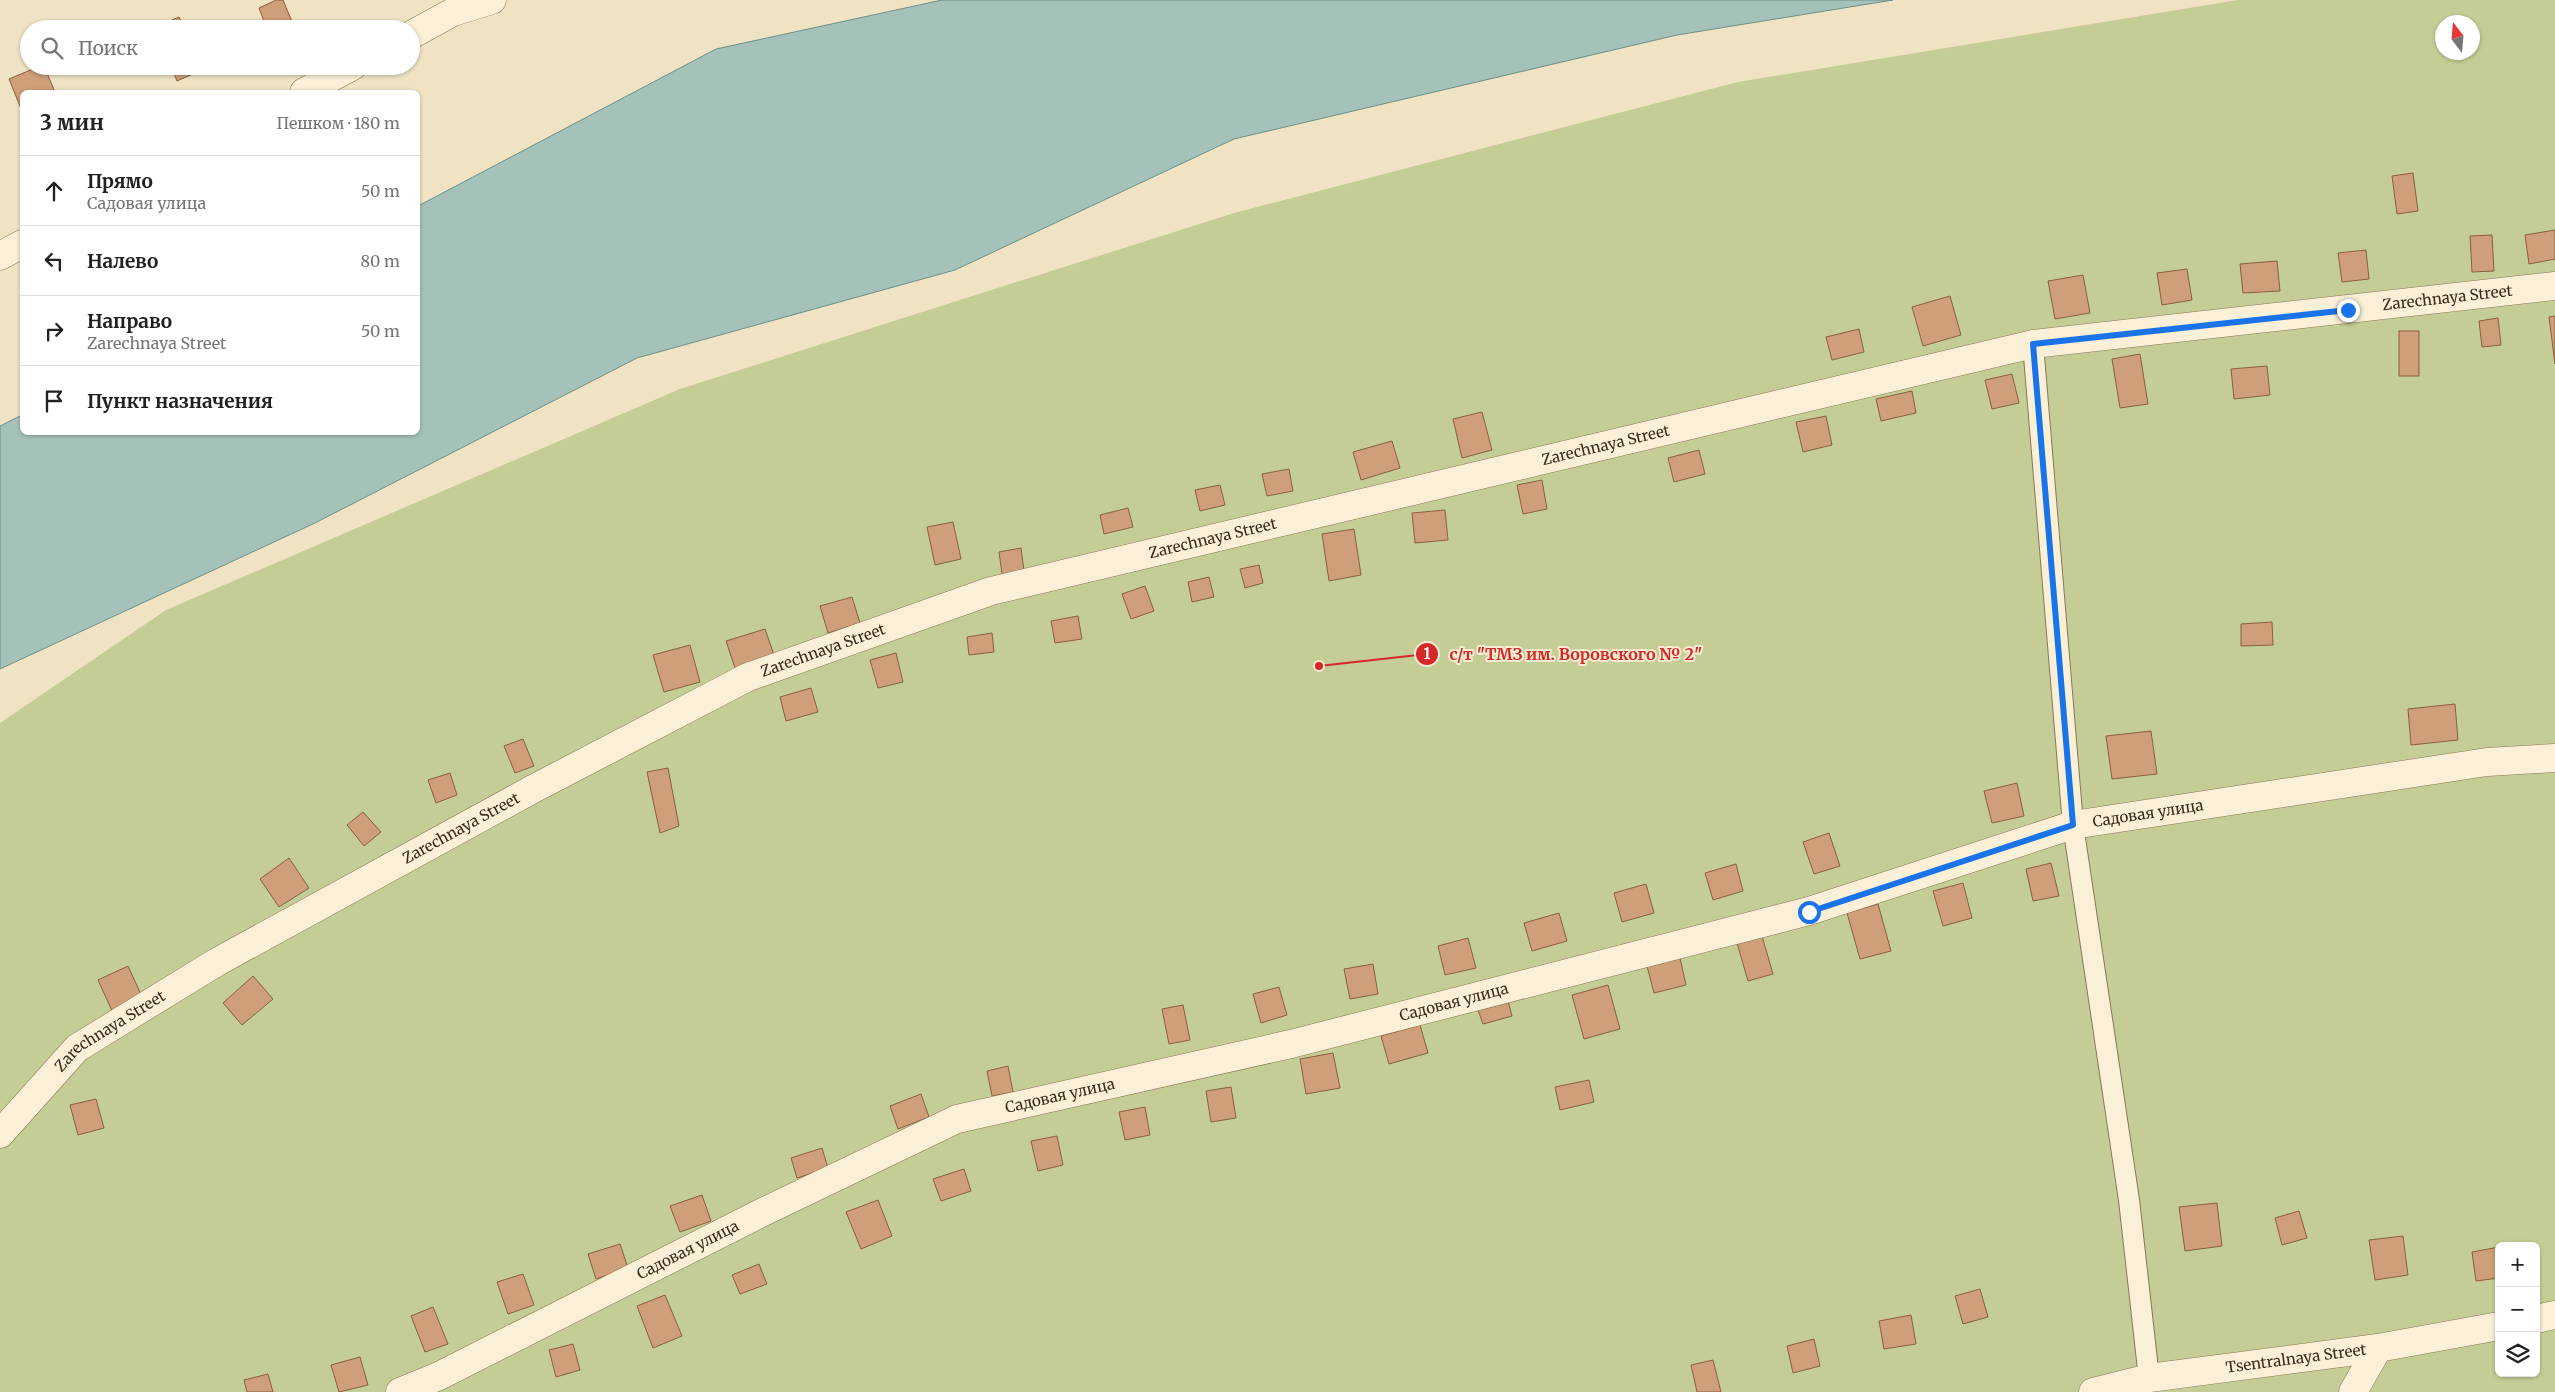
<!DOCTYPE html>
<html lang="ru">
<head>
<meta charset="utf-8">
<style>
  body { margin:0; font-family:Merriweather,serif; background:#f6f6f6; color:#202124 }
  .controls { position:absolute; right:15px; bottom:15px; display:grid; overflow:hidden; border-radius:8px; box-shadow:0 1px 4px #0004 }
  .controls button { width:45px; height:45px; display:grid; place-items:center; padding:0; border:0; border-bottom:1px solid #e0e0e0; background:#fff; color:#202124; font:25px sans-serif }
  .compass { position:absolute; left:2435px; top:15px; width:45px; height:45px; border-radius:50%; background:#fff; box-shadow:0 1px 4px #0004; rotate:344deg }
  .stop { position:absolute; width:15px; height:15px; margin:-11px; border:4px solid #1a73e8; border-radius:50%; background:#fff }
  .stop.end { background:#1a73e8; border-color:#fff; box-shadow:0 1px 5px #0008 }
  .list { margin:0; padding:0; list-style:none }
  h2 { display:flex; justify-content:space-between; align-items:center; height:65px; margin:0; padding:0 20px; font-size:21px }
  h2 small { font-size:16px; font-weight:400; color:#757577 }
  .list li { display:grid; grid-template-columns:32px 1fr auto; gap:15px; align-items:center; box-sizing:border-box; height:70px; padding:0 20px; border-top:1px solid #e0e0e0 }
  .list b { display:block; font-size:19px; white-space:nowrap }
  .list p { margin:0; font-size:16px; white-space:nowrap; color:#757577 }
  .list em { font-size:16px; font-style:normal; color:#757577 }
  .icon { flex:none; width:28px; height:28px; fill:none; stroke:currentColor; stroke-width:2; stroke-linecap:round; stroke-linejoin:round }
  .map { position:relative; flex:none; width:2555px; height:1392px; overflow:hidden }
  .search { position:absolute; background:#fff; box-shadow:0 1px 4px #0004; left:20px; top:20px; width:400px; height:55px; display:flex; align-items:center; gap:12px; box-sizing:border-box; padding:0 18px; border-radius:28px; color:#757577; font-size:19px }
  .panel { position:absolute; background:#fff; box-shadow:0 1px 4px #0004; left:20px; top:90px; width:400px; height:345px; border-radius:8px }
  .map>svg:first-child { display:block }
  .green { fill:#c5cd97; fill-rule:evenodd }
  .water { fill:#a5c2ba; stroke:#6c9088 }
  .building { fill:#ce9f78; stroke:#8a5f3f }
  .lines { fill:none; stroke-linecap:round; stroke-linejoin:round }
  .service-casing { stroke:#8a7559; stroke-width:22 }
  .minor-casing { stroke:#8a7559; stroke-width:29 }
  .service { stroke:#faf0d7; stroke-width:20 }
  .minor { stroke:#faf0d7; stroke-width:28 }
  .route { stroke:#1a73e8; stroke-width:6 }
  .labels { text-anchor:middle; stroke-width:4; stroke-linejoin:round; paint-order:stroke }
  .street-label { font-size:15px; fill:#392c1e; stroke:#f6edd3 }
  .leader { fill:none; stroke:#d62828; stroke-width:2 }
  .callout-dot { fill:#d62828; stroke:#f6edd3; stroke-width:2 }
  .mark-label { font-size:15px; text-anchor:middle; font-weight:bold; fill:#fff }
  .callout-label { font-size:16px; text-anchor:middle; font-weight:bold; fill:#d62828; stroke:#f6edd3; stroke-width:4; stroke-linejoin:round; paint-order:stroke }
</style>
</head>
<body>
<div class="map">
<svg width="2555" height="1392" viewBox="0 0 2555 1392">
  <rect width="100%" height="100%" fill="#efe3c3"/>
  <path class="green" d="M2238,0h317v1392h-2555v-669l166,-113 514,-221 554,-176 504,-131zM2442,22h30v30h-30zM2499,1246h37v127h-37z"/>
  <path class="water" d="M942,0h951l-216,35 -443,104 -279,131 -318,88 -322,165 -315,146v-243l22,-11v17h396v-226l298,-157z"/>
  <g class="building">
    <path d="M276,0h7l12,29h-28l-8,-21z"/>
    <path d="M179,17l5,12h-29l-1,-1z"/>
    <path d="M40,66h4l11,26h-33v19l-13,-32z"/>
    <path d="M171,66h29l2,4 -25,11z"/>
    <path d="M2413,173l5,38 -21,3 -5,-38z"/>
    <path d="M2555,230v29l-26,5 -4,-29z"/>
    <path d="M2492,235l2,36 -22,1 -2,-36z"/>
    <path d="M2366,250l3,29 -27,3 -4,-29z"/>
    <path d="M2277,261l3,30 -37,2 -3,-29z"/>
    <path d="M2187,269l5,31 -30,5 -5,-32z"/>
    <path d="M2083,275l7,38 -35,6 -7,-38z"/>
    <path d="M1950,296l11,39 -38,11 -11,-39z"/>
    <path d="M2555,316v48l-6,-47z"/>
    <path d="M2498,318l3,27 -19,2 -3,-26z"/>
    <path d="M1859,329l5,23 -32,8 -6,-23z"/>
    <rect x="2399" y="331" width="20" height="45"/>
    <path d="M2140,354l8,50 -28,4 -8,-49z"/>
    <path d="M2267,366l3,29 -36,4 -3,-30z"/>
    <path d="M2012,374l7,29 -27,6 -7,-29z"/>
    <path d="M1912,391l4,22 -35,8 -5,-22z"/>
    <path d="M1482,412l10,38 -30,8 -9,-39z"/>
    <path d="M1826,416l6,29 -29,7 -7,-30z"/>
    <path d="M1392,441l8,27 -39,12 -8,-28z"/>
    <path d="M1699,450l6,24 -31,8 -6,-24z"/>
    <path d="M1289,469l4,22 -26,5 -5,-22z"/>
    <path d="M1542,480l5,29 -24,5 -6,-29z"/>
    <path d="M1220,485l5,20 -25,6 -5,-21z"/>
    <path d="M1128,508l5,19 -29,7 -4,-19z"/>
    <path d="M1445,510l3,30 -33,3 -3,-30z"/>
    <path d="M953,522l8,37 -26,6 -8,-38z"/>
    <path d="M1354,529l7,46 -32,6 -7,-47z"/>
    <path d="M1021,548l4,30 -22,3 -4,-29z"/>
    <path d="M1259,565l4,18 -18,5 -5,-19z"/>
    <path d="M1209,577l5,20 -22,5 -4,-20z"/>
    <path d="M1145,586l9,25 -23,8 -9,-25z"/>
    <path d="M852,597l8,26 -32,10 -8,-27z"/>
    <path d="M1078,616l4,23 -27,4 -4,-22z"/>
    <path d="M2272,622l1,23 -32,1v-22z"/>
    <path d="M765,629l9,26 -39,13 -9,-27z"/>
    <path d="M992,633l2,19 -25,3 -2,-18z"/>
    <path d="M690,645l10,37 -36,10 -11,-37z"/>
    <path d="M896,653l7,29 -25,6 -8,-28z"/>
    <path d="M811,688l7,24 -32,9 -6,-24z"/>
    <path d="M2455,704l3,36 -47,5 -3,-36z"/>
    <path d="M2151,731l6,43 -45,5 -6,-43z"/>
    <path d="M523,739l11,27 -19,7 -11,-27z"/>
    <path d="M668,768l11,58 -19,7 -13,-61z"/>
    <path d="M450,773l7,22 -21,8 -8,-23z"/>
    <path d="M2017,783l7,33 -32,7 -8,-32z"/>
    <path d="M363,812l18,20 -17,14 -17,-21z"/>
    <path d="M1829,833l11,33 -26,8 -11,-32z"/>
    <path d="M289,858l20,30 -30,19 -19,-28z"/>
    <path d="M2051,863l8,33 -26,5 -7,-32z"/>
    <path d="M1736,864l7,27 -30,9 -8,-27z"/>
    <path d="M1963,883l9,35 -29,8 -10,-35z"/>
    <path d="M1646,884l8,29 -32,9 -8,-29z"/>
    <path d="M1878,904l13,47 -31,8 -13,-46z"/>
    <path d="M1559,913l8,28 -35,10 -8,-28z"/>
    <path d="M1762,936l11,38 -25,7 -11,-38z"/>
    <path d="M1468,938l8,30 -31,7 -7,-29z"/>
    <path d="M1680,958l6,27 -32,8 -7,-27z"/>
    <path d="M1373,964l5,30 -28,5 -6,-30z"/>
    <path d="M128,966l15,33 -30,14 -15,-33z"/>
    <path d="M253,976l20,23 -31,26 -19,-22z"/>
    <path d="M1608,985l12,44 -36,10 -12,-44z"/>
    <path d="M1279,987l8,28 -26,8 -8,-29z"/>
    <path d="M1508,1001l4,15 -29,8 -5,-14z"/>
    <path d="M1183,1005l7,35 -21,4 -7,-35z"/>
    <path d="M1420,1025l8,28 -39,11 -8,-28z"/>
    <path d="M1333,1053l7,35 -34,6 -6,-35z"/>
    <path d="M1008,1066l5,26 -21,4 -5,-25z"/>
    <path d="M1589,1080l5,22 -34,8 -5,-23z"/>
    <path d="M1231,1087l5,31 -25,4 -5,-31z"/>
    <path d="M921,1094l8,23 -31,12 -8,-23z"/>
    <path d="M96,1099l8,29 -26,7 -8,-30z"/>
    <path d="M1145,1107l5,28 -25,5 -6,-28z"/>
    <path d="M1057,1136l6,29 -25,6 -7,-30z"/>
    <path d="M822,1148l6,20 -31,10 -6,-20z"/>
    <path d="M964,1169l7,22 -30,10 -8,-22z"/>
    <path d="M702,1195l9,26 -31,11 -10,-26z"/>
    <path d="M878,1200l14,36 -31,13 -15,-37z"/>
    <path d="M2217,1203l5,43 -37,5 -6,-44z"/>
    <path d="M2299,1211l8,27 -25,7 -7,-27z"/>
    <path d="M2403,1236l5,39 -33,5 -6,-40z"/>
    <path d="M620,1244l8,24 -32,11 -8,-25z"/>
    <path d="M2499,1247v31l-23,3 -4,-29z"/>
    <path d="M759,1264l8,20 -27,10 -8,-19z"/>
    <path d="M523,1274l11,31 -26,9 -11,-32z"/>
    <path d="M1980,1289l8,28 -25,7 -8,-28z"/>
    <path d="M665,1295l17,41 -29,12 -16,-42z"/>
    <path d="M433,1307l15,37 -23,8 -14,-36z"/>
    <path d="M1911,1315l5,29 -32,5 -5,-28z"/>
    <path d="M1814,1339l6,27 -27,7 -6,-27z"/>
    <path d="M573,1344l7,26 -24,7 -7,-27z"/>
    <path d="M360,1357l8,28 -29,7 -8,-27z"/>
    <path d="M1713,1360l8,32h-24l-6,-27z"/>
    <path d="M268,1374l5,18h-26l-3,-12z"/>
  </g>
  <g class="lines">
    <g class="service-casing">
      <path id="service" d="M2033,344l40,481 56,375 20,178"/>
    </g>
    <g class="minor-casing">
      <g id="minor">
        <path d="M411,35l42,-23 39,-12"/>
        <path d="M304,92l49,-26"/>
        <path d="M0,256l22,-12"/>
        <path id="s1" d="M0,1134l77,-86 140,-86 316,-173 215,-112 243,-86 1042,-247 522,-58"/>
        <path d="M2536,1319l19,-4"/>
        <path id="s2" d="M400,1392l39,-16 324,-164 194,-93 334,-75 518,-133 264,-86 414,-63 68,-4"/>
        <path id="s3" d="M2093,1392l56,-14 229,-30 121,-22"/>
        <path d="M2353,1392l25,-44"/>
      </g>
    </g>
    <use href="#service" class="service"/>
    <use href="#minor" class="minor"/>
  </g>
  <g class="lines">
    <path class="route" d="M1809,912l264,-87 -40,-481 315,-34"/>
  </g>
  <g class="labels">
    <g class="street-label">
      <text dy="5" stroke="none"><textPath href="#s1" startOffset="2628">Zarechnaya Street</textPath></text>
      <text dy="5" stroke="none"><textPath href="#s1" startOffset="1772">Zarechnaya Street</textPath></text>
      <text dy="5" stroke="none"><textPath href="#s1" startOffset="1368">Zarechnaya Street</textPath></text>
      <text dy="5" stroke="none"><textPath href="#s1" startOffset="962">Zarechnaya Street</textPath></text>
      <text dy="5" stroke="none"><textPath href="#s2" startOffset="1851">Садовая улица</textPath></text>
      <text dy="5" stroke="none"><textPath href="#s1" startOffset="558">Zarechnaya Street</textPath></text>
      <text dy="5" stroke="none"><textPath href="#s2" startOffset="1131">Садовая улица</textPath></text>
      <text dy="5" stroke="none"><textPath href="#s1" startOffset="152">Zarechnaya Street</textPath></text>
      <text dy="5" stroke="none"><textPath href="#s2" startOffset="726">Садовая улица</textPath></text>
      <text dy="5" stroke="none"><textPath href="#s2" startOffset="321">Садовая улица</textPath></text>
      <text dy="5" stroke="none"><textPath href="#s3" startOffset="206">Tsentralnaya Street</textPath></text>
    </g>
  </g>
  <path class="leader" d="M1319 666L1427 654"/>
  <g class="callout-dot">
    <circle cx="1319" cy="666" r="5"/>
    <circle cx="1427" cy="654" r="12"/>
  </g>
  <g class="mark-label">
    <text x="1427" y="659">1</text>
  </g>
  <g class="callout-label">
    <text x="1576" y="660">с/т "ТМЗ им. Воровского № 2"</text>
  </g>
</svg>
<div class="controls">
<button>+</button>
<button>−</button>
<button><svg class="icon" aria-label="layers" viewBox="0 0 24 24"><path d="M12 4l9 5-9 5-9-5zM3 14l9 5 9-5"/></svg></button>
</div>
<svg class="compass" viewBox="-18 -18 36 36"><path d="M0-13l5 13h-10z" fill="#e53935"/><path d="M0 13l5-13h-10z" fill="#757577"/></svg>
<div class="stop" style="left:1809px;top:912px"></div>
<div class="stop end" style="left:2348px;top:310px"></div>
<div class="search"><svg class="icon" aria-label="search" viewBox="0 0 24 24"><circle cx="10" cy="10" r="6"/><path d="M15 15l6 6"/></svg>Поиск</div>
<section class="panel">
<h2>3 мин<small>Пешком · 180 m</small></h2>
<ul class="list">
<li><svg class="icon" aria-label="ahead" viewBox="0 0 24 24"><path d="M12 20V5M6 11l6-6 6 6"/></svg><div><b>Прямо</b><p>Садовая улица</p></div><em>50 m</em></li>
<li><svg class="icon" aria-label="left" viewBox="0 0 24 24"><path d="M17 20v-9H6M10 6l-5 5 5 5"/></svg><div><b>Налево</b></div><em>80 m</em></li>
<li><svg class="icon" aria-label="right" viewBox="0 0 24 24"><path d="M7 20v-9h11M14 6l5 5-5 5"/></svg><div><b>Направо</b><p>Zarechnaya Street</p></div><em>50 m</em></li>
<li><svg class="icon" aria-label="arrive" viewBox="0 0 24 24"><path d="M6 21V4h12l-3 4 3 4H6"/></svg><div><b>Пункт назначения</b></div></li>
</ul>
</section>
</div>
</body>
</html>
